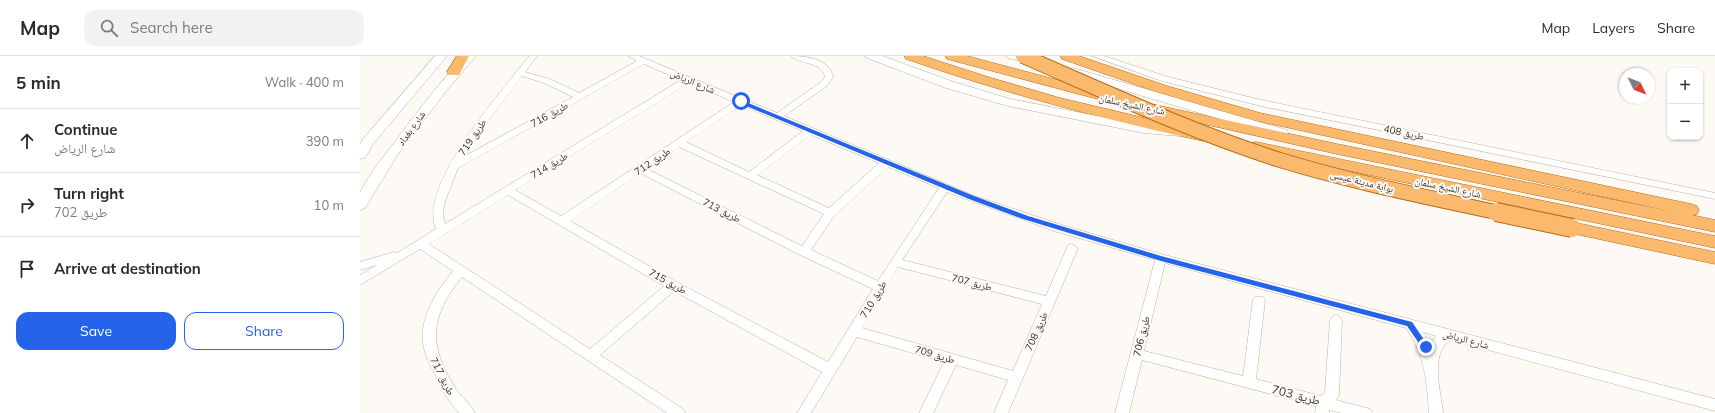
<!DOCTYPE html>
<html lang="en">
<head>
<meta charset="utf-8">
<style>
  body { margin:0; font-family:Mulish,"Noto Naskh Arabic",sans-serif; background:#f2f2f3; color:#2b2b33 }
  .controls { position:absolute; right:12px; top:12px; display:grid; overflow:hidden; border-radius:8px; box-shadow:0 1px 3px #0004 }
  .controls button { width:36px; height:36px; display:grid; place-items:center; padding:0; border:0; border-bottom:1px solid #e1e1e2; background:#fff; color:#2b2b33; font:20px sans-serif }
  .compass { position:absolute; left:1259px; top:12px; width:36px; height:36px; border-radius:50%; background:#fff; box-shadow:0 1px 3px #0004; rotate:133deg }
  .stop { position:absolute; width:12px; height:12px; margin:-9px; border:3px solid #2563eb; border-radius:50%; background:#fff }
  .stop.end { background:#2563eb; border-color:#fff; box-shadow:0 1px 4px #0008 }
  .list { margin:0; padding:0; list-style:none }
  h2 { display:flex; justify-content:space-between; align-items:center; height:52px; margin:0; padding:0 16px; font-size:17px }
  h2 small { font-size:13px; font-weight:400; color:#7c7c81 }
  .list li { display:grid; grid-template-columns:26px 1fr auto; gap:12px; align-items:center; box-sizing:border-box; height:64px; padding:0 16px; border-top:1px solid #e1e1e2 }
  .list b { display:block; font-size:15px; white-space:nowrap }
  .list p { margin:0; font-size:13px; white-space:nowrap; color:#7c7c81 }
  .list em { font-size:13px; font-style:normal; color:#7c7c81 }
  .actions { display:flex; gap:8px; padding:12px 16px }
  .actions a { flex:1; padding:9px 0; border:1px solid #2563eb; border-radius:12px; text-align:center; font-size:14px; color:#2563eb }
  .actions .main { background:#2563eb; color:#fff }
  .icon { flex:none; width:22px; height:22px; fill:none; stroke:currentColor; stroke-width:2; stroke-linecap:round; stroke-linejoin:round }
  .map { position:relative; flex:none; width:1355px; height:357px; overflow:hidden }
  header { display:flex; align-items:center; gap:24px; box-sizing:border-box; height:56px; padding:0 20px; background:#fff; border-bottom:1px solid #e1e1e2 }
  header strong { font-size:19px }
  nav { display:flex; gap:22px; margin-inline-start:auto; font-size:14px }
  .search { width:280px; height:36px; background:#f2f2f3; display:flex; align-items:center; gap:10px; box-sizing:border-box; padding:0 14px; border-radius:12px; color:#7c7c81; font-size:15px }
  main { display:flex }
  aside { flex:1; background:#fff }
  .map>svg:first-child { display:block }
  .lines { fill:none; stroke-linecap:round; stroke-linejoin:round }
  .minor-casing { stroke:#c0af9b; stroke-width:1 }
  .secondary-casing { stroke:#c0af9b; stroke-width:1 }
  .primary-casing { stroke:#b56c16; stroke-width:1 }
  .minor { fill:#fff; fill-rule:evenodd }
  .secondary { fill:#fff; fill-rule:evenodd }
  .primary { fill:#fbb96d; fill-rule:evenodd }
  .primary-bridge-far1-casing { stroke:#b56c16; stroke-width:16; stroke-linecap:butt }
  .primary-bridge-casing { stroke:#b56c16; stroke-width:20; stroke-linecap:butt }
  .primary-bridge-far1 { stroke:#fbb96d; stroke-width:14 }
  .primary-bridge { stroke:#fbb96d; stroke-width:18 }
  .route { fill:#2563eb }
  .labels { text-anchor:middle; stroke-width:4; stroke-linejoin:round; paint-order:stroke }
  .street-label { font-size:10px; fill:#383129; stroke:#fdf9f5 }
  .near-street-label { font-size:12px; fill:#383129; stroke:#fdf9f5 }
</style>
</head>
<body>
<header>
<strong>Map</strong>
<div class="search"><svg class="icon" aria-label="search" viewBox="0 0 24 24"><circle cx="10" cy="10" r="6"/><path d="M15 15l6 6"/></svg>Search here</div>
<nav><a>Map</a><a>Layers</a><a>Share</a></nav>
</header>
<main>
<aside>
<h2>5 min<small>Walk · 400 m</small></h2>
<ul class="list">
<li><svg class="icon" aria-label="ahead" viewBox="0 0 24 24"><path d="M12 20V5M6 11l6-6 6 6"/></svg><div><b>Continue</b><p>شارع الرياض</p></div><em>390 m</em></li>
<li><svg class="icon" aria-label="right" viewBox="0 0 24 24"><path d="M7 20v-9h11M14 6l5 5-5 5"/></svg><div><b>Turn right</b><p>طريق 702</p></div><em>10 m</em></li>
<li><svg class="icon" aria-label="arrive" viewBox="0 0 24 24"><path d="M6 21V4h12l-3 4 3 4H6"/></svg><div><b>Arrive at destination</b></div></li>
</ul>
<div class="actions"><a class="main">Save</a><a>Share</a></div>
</aside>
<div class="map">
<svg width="1355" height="357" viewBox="0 0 1355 357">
  <rect width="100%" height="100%" fill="#fdf9f5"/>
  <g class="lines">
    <g class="minor-casing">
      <g id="minor">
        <path d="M169,0h8l-12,16 25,7 29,14 58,-32 -9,-5h11l138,57 44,-31 4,-5c-3,-16 -25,-12 -34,-21 15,0 39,3 42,21l-6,9 -43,30 191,80 87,29 99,29 554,145v12l-264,-71c-22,12 -10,52 -8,73h-14c-2,-31 -4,-59 -23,-85l-241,-65 -21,88 99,25 10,-76 2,-3h8l2,3 -9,79 65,17 4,-4 5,-72 2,-3 4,-2 4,2 2,3 -3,75 -3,5 34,9 2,4h-30l-13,-3v3h-14l1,-7 -174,-46 -13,53h-14l40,-153 -101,-29 -107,-39 -45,68 144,36 22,-51 4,-1 6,4 -70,165h-14l14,-33 -52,-15 -23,48h-14l25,-51 -87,-25 -46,76h-14l25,-41 -148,-81 -74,64 83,54 2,4h-18l-205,-136c-33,40 -34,69 -6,112 5,8 15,15 19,24h-16c-11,-12 -18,-25 -24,-39 -4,-7 -8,-14 -10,-22 -9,-30 10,-59 28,-81l-33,-22 -60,36v-10l17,-10 -17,5v-8l34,-10 3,1 39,-24c-19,-43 67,-139 93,-173zM284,8l37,16 -236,144 -2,-7 1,-13 14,-36zM162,20l22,7 29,14 -108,59 6,-12zM329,27l45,19 -173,114 -46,-26zM381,49l62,26 -54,41 -63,-30zM451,79l68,28 -50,45 -72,-33zM319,91l145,67 -22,32 -155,-77zM528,111l51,21 -61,93 -67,-31 23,-34zM280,117l160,82 73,34 -45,73 -151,-80 -107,-61zM148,139l156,91 -74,63 -161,-105zM538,211l144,37 -29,67 -151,-43zM1063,276l13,4 -6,9z"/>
        <path d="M732,0h12l64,21 93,23 454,93v6l-454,-93 -99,-25z"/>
      </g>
    </g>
    <g class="secondary-casing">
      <g id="secondary">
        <path d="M75,0h12l-74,88 -8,14 -5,1v-15l3,-5z"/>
        <path d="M104,0h12l-29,34 -49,64 -33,54 -5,2v-18l14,-23 58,-76z"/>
        <path d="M505,0h17l72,26 56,17 134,26 36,3 6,4 -6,4 -36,-3 -136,-27 -62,-18 -79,-30z"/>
        <path d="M646,0h20l14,4 2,2 -6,3 -28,-7z"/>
        <path d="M713,12l214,62 1,3 -6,4 -5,-1 -208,-62 -2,-2 2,-2z"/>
      </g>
    </g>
    <g class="primary-casing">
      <g id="primary">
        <path d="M97,0h12l-10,19h-10l-2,-3z"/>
        <path d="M545,0h18l65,21 72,21 148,35 2,3 -2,3 -5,2c-101,-22 -199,-48 -297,-82z"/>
        <path d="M586,0h21l158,42 2,3 -2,3 -5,1 -173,-46z"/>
        <path d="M701,0h18l88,30 93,27 431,91 6,2 2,4 -2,4 -5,1 23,5v12l-378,-78 -191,-43 -2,-3 2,-3 5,-1 186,40 337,68 -421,-92 -96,-28 -95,-33z"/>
        <path d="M896,86l459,94v12l-464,-98 -2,-3 2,-3z"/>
        <path d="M1212,166l143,30v12l-149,-32 -2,-4 2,-4z"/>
      </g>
    </g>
    <use href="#minor" class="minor"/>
    <use href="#secondary" class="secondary"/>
    <use href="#primary" class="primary"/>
    <g class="primary-bridge-far1-casing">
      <path id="primary-bridge-far1" d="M663,0c85,37 169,76 257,104 72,22 147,37 220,53"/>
    </g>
    <g class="primary-bridge-casing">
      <path id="primary-bridge" d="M1136,156l76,16"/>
    </g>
    <use href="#primary-bridge-far1" class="primary-bridge-far1"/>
    <use href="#primary-bridge" class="primary-bridge"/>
  </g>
  <path class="route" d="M381,44l233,96 54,20 133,40 251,66 17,25 -3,3 -3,-1 -16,-23 -246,-65 -138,-42 -54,-20 -230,-96z"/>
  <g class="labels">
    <g class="street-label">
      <text transform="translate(333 25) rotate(23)" y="4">شارع الرياض</text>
      <text transform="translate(772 48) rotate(12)" y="4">شارع الشيخ سلمان</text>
      <text transform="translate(189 58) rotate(-29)" y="4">طريق 716</text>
      <text transform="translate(51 72) rotate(-54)" y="4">شارع بغداد</text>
      <text transform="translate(1044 76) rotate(12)" y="4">طريق 408</text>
      <text transform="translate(112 81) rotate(-56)" y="4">طريق 719</text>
      <text transform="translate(292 105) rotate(-34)" y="4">طريق 712</text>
      <text transform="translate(189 109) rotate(-31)" y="4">طريق 714</text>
      <text transform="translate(1002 125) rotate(14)" y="4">بوابة مدينة عيسى</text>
      <text transform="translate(1088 131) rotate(12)" y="4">شارع الشيخ سلمان</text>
      <text transform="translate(362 154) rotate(27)" y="4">طريق 713</text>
      <text transform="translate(308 225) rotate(29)" y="4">طريق 715</text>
      <text transform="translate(612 226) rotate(14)" y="4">طريق 707</text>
      <text transform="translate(513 243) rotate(-59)" y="4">طريق 710</text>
      <text transform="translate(676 275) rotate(-66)" y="4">طريق 708</text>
      <text transform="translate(781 280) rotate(-76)" y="4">طريق 706</text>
      <text transform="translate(1106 283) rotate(15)" y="4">شارع الرياض</text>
      <text transform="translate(575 298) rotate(16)" y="4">طريق 709</text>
      <text transform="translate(83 320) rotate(63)" y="4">طريق 717</text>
    </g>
    <g class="near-street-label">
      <text transform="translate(936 339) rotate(14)" y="4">طريق 703</text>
    </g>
  </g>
</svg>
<div class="controls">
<button>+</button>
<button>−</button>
</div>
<svg class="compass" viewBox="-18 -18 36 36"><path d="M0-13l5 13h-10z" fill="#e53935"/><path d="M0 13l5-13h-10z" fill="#7c7c81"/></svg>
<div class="stop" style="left:381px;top:45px"></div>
<div class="stop end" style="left:1066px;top:291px"></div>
</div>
</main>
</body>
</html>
